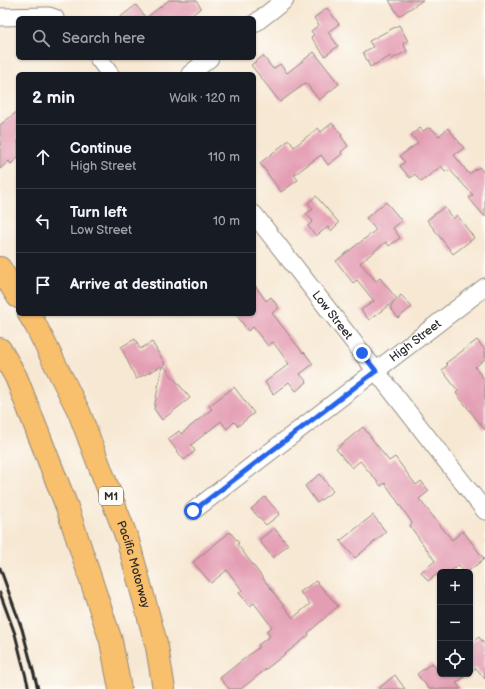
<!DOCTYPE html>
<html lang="en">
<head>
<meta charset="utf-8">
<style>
  body { margin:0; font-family:"Balsamiq Sans",sans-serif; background:#242831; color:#f1f3f6 }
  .controls { position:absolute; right:12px; bottom:12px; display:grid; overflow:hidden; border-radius:6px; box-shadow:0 1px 3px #0004 }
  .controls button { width:36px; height:36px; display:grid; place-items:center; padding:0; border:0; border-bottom:1px solid #363941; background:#171b24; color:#f1f3f6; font:20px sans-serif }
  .stop { position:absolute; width:12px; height:12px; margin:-9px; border:3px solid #2563eb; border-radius:50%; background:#fff }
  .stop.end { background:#2563eb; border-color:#fff; box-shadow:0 1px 4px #0008 }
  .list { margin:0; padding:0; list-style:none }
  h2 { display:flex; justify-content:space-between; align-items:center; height:52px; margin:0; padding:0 16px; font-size:17px }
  h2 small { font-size:13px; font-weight:400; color:#9ea1a6 }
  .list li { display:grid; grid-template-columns:26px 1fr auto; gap:12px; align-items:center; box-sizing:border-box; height:64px; padding:0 16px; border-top:1px solid #363941 }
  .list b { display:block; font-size:15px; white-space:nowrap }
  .list p { margin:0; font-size:13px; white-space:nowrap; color:#9ea1a6 }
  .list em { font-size:13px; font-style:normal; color:#9ea1a6 }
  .icon { flex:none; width:22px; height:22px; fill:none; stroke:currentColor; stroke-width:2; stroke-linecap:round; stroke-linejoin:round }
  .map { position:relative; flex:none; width:485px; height:689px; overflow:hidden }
  .search { position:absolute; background:#171b24; box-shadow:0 1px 3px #0004; left:16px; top:16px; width:240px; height:44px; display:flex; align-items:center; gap:10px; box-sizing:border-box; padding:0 14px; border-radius:6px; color:#9ea1a6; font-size:15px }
  .panel { position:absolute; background:#171b24; box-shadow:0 1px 3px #0004; left:16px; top:72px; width:240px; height:244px; border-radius:6px }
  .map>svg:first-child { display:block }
  .building { fill:#e49eb4 }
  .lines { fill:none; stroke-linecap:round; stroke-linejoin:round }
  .minor-casing { stroke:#918a7f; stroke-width:19 }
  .motorway-casing { stroke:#918a7f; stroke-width:24 }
  .minor { stroke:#fff; stroke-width:17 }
  .motorway { stroke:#f8bf6c; stroke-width:22 }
  .rail { stroke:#2b2b2b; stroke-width:3 }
  .route { stroke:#2563eb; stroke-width:5 }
  .labels { text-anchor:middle; stroke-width:3; stroke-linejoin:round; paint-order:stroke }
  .shield { fill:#fdfcf7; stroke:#6a6a68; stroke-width:1 }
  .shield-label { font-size:11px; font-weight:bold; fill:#2b2b2b }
  .street-label { font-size:12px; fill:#2b2b2b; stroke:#fdfcf7 }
</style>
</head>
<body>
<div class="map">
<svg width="485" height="689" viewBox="0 0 485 689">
  <rect width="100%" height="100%" fill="#fdfcf7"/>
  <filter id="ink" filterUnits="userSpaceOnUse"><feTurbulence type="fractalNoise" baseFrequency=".025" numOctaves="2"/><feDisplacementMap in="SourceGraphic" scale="8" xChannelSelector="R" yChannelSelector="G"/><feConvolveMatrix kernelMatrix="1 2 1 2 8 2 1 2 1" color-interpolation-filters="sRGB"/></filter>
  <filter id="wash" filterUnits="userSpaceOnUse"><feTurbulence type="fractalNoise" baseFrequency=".012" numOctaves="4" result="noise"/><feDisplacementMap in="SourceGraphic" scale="16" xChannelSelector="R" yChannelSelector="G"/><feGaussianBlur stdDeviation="0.9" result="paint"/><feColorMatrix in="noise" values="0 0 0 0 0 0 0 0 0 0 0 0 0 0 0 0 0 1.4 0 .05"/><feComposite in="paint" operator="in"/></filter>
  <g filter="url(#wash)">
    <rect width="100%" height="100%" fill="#f7e8d3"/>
    <g id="blocks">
      <g class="building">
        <path d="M169,0h27l5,8 -13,10h-42z"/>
        <path d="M389,0h34l-24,16z"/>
        <path d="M136,5l10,13h-27z"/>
        <path d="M327,8l12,16 -11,8 10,14 -13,10 -14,-19 3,-2 -3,-4 8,-6 -5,-7z"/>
        <path d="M399,25l9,16 -5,2 4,8 -15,8 -1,-3 -21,11 -7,-15 10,-5 -4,-6z"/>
        <path d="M314,52l25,32 -20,16 -13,-17 -26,19 -29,-37 12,-9 10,13 7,-5 7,9z"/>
        <path d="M18,111v47l-7,6 -2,-3 -9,8v-44z"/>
        <path d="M332,123l10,12 -1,1 7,10 -7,6 1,2 -14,11 -7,-10 -27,20 4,5 -17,12 -21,-29 29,-23 5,7 24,-19 3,4z"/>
        <path d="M420,128l3,3 5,-3 4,1 7,7 9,-8 16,20 -10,7 15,19 10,-7 6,7v43l-16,-19 4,-3 -23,-25 -4,2 -5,-6 -20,16 -6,-8 -5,4 -10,-12 5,-4 -5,-6 18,-13 -7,-8z"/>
        <path d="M316,196l23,27 -8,8 -3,-4 -12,9 -8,-10 5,-5 -7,-7 7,-5 -5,-6z"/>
        <path d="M386,202l16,19 -9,7 7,10 -11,8 -3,-4 -26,21 16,18 4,-3 17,21 -28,21 -8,-10 13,-9 -17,-21 -4,3 -17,-22 40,-31 -10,-12z"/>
        <path d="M444,207l9,12 4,-4 17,23 -21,16 -26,-34z"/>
        <path d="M254,284l12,17 5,-4 8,11 -7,5 31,40 1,-1 9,12 -13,10 7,8 -11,9 -7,-9 -16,12 -8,-12 24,-18 -16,-22 -5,4 -15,-19 -5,4 -12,-17h18z"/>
        <path d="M401,295l11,12 -14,11 -8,-11z"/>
        <path d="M135,339l5,10 12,-7 13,22 -2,1 27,33 -28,22 -8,-11 8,-43 -26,13 -15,-32z"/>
        <path d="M477,340l8,10v9l-10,8 10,13v50l-29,-37 2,-2 -16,-21 6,-5 -2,-2z"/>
        <path d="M234,387l20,26 -16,13 -4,-4 -7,7 -6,-8 -30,24 4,6 -11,9 -16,-21 11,-8 2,3 31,-25 -3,-3z"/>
        <path d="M363,427l26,34 6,-4 21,28 5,-4 8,10 -10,8 33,41 11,-9 21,28 -17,13h-3l-5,-7 -10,7h-9l-12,9 -7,-9 14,-11 -25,-35 2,-3 -27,-40 -4,3 -21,-25 -8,7 -16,-19z"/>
        <path d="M320,474l13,17 -16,12 -12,-17z"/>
        <path d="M265,497l15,17 -14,11 -15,-16z"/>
        <path d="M373,515l13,17 -31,26 -15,-17z"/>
        <path d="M274,528l14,17 -15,13 -14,-18z"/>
        <path d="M230,532l9,11 -2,1 56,74 17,-14 -10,-12 16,-11 22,25 -30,27 1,2 -68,54h-12l-9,-11 39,-31 -1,-2 12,-9 -4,-5 6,-4 -18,-24 -4,3 -11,-13 3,-3 -15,-20 -16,13 -18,-21z"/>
        <path d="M479,637l6,8v34l-9,-11 -6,4v-28z"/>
        <path d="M432,663l8,11h28l-12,9 5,6h-32l-12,-15z"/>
        <path d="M395,675l10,14h-27z"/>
      </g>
    </g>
  </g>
  <g filter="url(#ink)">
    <use href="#blocks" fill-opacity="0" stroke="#918a7f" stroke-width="1"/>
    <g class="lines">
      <g class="minor-casing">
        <g id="minor">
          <path d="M0,17l49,-1 6,2"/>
          <path d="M254,24l31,-24"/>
          <path d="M98,58l12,16"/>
          <path d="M190,74l20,-16"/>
          <path id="s1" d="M254,214l231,297"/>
          <path id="s2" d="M193,511l292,-224"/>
        </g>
      </g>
      <g class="motorway-casing">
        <g id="motorway">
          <path d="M0,268l18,29"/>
          <path id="s3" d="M29,314l7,12 43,86 49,129 29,106 7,42"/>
          <path d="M0,349l16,28 51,130 44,134 9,48"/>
        </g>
      </g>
      <use href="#minor" class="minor"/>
      <use href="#motorway" class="motorway"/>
      <g class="rail">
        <path d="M0,568l22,61 16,60"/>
        <path d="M0,593l15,41 14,55"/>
      </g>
    </g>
  </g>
  <g class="lines" filter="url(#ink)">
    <path class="route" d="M193,511l183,-140 -14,-18"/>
  </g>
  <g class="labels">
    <rect class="shield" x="99" y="487" width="24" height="18" rx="3"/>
    <g class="shield-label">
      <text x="111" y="500">M1</text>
    </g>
    <g class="street-label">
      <text dy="4" stroke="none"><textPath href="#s1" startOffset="128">Low Street</textPath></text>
      <text dy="4" stroke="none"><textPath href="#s2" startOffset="280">High Street</textPath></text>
      <text dy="4" stroke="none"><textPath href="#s3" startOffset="272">Pacific Motorway</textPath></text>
    </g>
  </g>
</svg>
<div class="controls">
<button>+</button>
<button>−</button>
<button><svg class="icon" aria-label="locate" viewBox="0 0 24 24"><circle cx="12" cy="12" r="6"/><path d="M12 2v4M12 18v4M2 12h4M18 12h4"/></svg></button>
</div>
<div class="stop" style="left:193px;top:511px"></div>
<div class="stop end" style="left:362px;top:353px"></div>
<div class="search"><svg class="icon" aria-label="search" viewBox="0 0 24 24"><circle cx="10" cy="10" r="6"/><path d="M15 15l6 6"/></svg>Search here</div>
<section class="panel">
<h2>2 min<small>Walk · 120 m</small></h2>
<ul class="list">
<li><svg class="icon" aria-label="ahead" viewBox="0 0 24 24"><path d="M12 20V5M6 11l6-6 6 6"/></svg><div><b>Continue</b><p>High Street</p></div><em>110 m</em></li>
<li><svg class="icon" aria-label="left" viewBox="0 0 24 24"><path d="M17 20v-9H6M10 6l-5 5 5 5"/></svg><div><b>Turn left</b><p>Low Street</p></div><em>10 m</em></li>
<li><svg class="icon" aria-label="arrive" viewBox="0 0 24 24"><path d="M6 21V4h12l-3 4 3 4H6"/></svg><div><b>Arrive at destination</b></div></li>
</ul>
</section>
</div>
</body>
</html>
